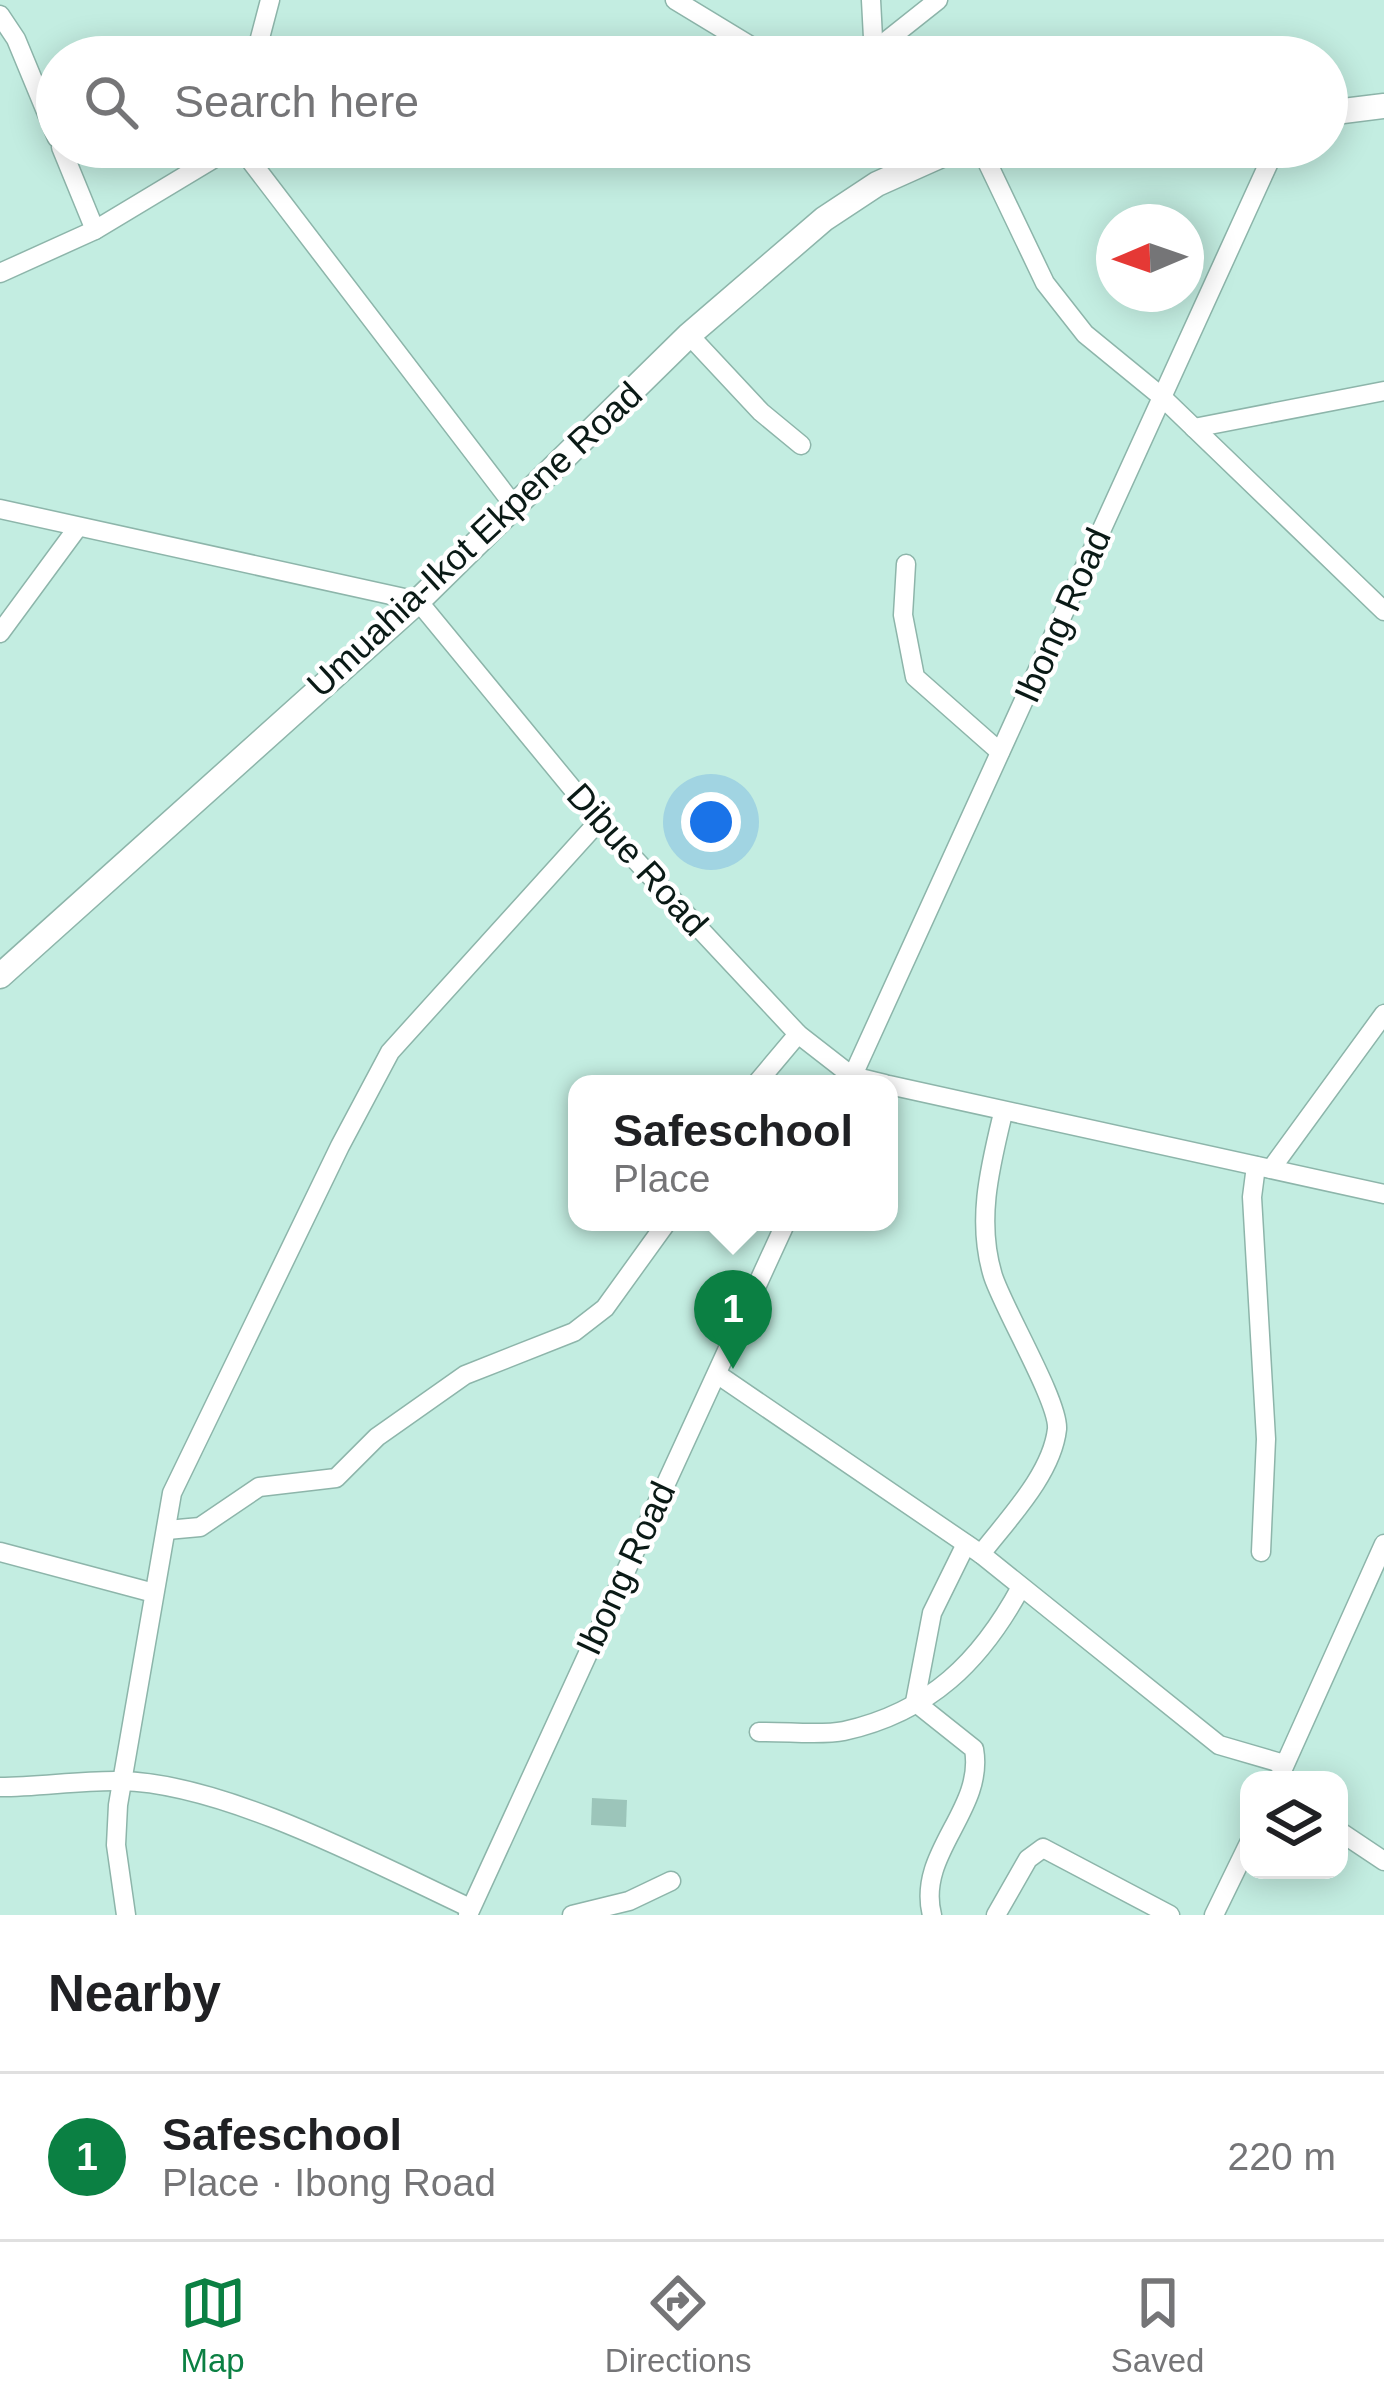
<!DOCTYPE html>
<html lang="en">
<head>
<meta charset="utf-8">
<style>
  body { margin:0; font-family:Helvetica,sans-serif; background:#f6f6f6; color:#202124 }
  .controls { position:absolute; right:36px; bottom:36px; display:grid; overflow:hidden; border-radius:24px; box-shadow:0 6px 30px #0003 }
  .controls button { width:108px; height:108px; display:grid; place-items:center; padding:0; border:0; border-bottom:3px solid #e0e0e0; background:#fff; color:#202124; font:60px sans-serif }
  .compass { position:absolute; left:1096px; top:204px; width:108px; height:108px; border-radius:50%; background:#fff; box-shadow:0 6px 30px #0003; rotate:268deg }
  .you { position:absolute; left:711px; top:822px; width:42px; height:42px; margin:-30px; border:9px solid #fff; border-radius:50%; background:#1a73e8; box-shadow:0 0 0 18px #1a73e833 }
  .badge { display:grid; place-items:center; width:78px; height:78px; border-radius:50%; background:#0b8043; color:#fff; font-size:39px; font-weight:700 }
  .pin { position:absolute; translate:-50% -99px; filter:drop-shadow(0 3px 6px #0008) }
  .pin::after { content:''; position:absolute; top:63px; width:42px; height:36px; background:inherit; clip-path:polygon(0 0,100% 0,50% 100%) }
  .popup { position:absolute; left:568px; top:1075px; width:330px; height:156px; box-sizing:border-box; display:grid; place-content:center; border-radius:24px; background:#fff; filter:drop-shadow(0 3px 9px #0005); font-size:39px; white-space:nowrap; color:#757577 }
  .popup b { font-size:45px; color:#202124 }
  .popup::after { content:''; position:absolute; left:50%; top:100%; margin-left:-24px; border:24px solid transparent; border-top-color:#fff }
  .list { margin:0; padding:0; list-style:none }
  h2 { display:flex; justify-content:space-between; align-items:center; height:156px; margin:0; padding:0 48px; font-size:51px }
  h2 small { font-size:39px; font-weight:400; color:#757577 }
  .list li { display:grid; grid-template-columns:78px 1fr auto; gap:36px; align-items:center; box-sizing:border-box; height:168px; padding:0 48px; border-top:3px solid #e0e0e0 }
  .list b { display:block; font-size:45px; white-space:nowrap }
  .list p { margin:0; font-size:39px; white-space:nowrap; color:#757577 }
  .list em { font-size:39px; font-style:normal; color:#757577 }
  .icon { flex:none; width:66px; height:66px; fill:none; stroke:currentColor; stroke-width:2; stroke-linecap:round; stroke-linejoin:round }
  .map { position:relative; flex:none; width:1384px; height:1915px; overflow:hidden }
  .search { position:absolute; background:#fff; box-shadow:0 6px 30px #0003; left:36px; right:36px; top:36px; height:132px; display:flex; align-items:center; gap:30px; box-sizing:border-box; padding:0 42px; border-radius:66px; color:#757577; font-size:45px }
  .sheet { height:324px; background:#fff }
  nav { display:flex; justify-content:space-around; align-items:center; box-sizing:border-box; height:168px; border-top:3px solid #e0e0e0; background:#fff; font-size:33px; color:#757577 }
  nav a { display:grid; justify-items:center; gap:6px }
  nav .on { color:#0b8043 }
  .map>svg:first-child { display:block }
  .building { fill:#9cc5ba }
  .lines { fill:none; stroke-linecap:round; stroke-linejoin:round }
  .minor-casing { stroke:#8db5aa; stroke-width:21 }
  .major-casing { stroke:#8db5aa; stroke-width:27 }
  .minor { stroke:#fff; stroke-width:18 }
  .major { stroke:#fff; stroke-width:24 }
  .labels { text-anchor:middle; stroke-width:9; stroke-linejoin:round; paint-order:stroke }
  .street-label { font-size:36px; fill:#0a1a16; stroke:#fff }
</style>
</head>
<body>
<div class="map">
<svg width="1384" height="1915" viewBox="0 0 1384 1915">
  <rect width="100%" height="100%" fill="#c3ede1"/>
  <path class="building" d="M592,1798l35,2 -1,27 -35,-2z"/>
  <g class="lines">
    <g class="minor-casing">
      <g id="minor">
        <path d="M675,0l94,57"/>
        <path d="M871,0l3,57"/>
        <path d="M0,15l16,24 41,99"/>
        <path d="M875,50l63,-50"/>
        <path d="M255,57l15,-57"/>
        <path d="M61,147l34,83"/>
        <path d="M240,147l272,356"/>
        <path d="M903,147l20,17"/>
        <path d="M980,147l65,136 40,51 77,63 222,214"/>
        <path d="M0,273l95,-43 138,-83"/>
        <path d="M689,335l72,77 40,33"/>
        <path d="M1194,428l190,-37"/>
        <path d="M0,509l418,92 181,220 199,213 54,42 33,8"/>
        <path d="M906,564l-3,51 12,62 85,75"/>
        <path d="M0,633l78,-106"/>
        <path d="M756,1084l42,-50"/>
        <path d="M849,1084l427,-937"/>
        <path d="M889,1085l495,109"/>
        <path d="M1256,1166l-4,31 14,242 -5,113"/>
        <path d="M1271,1169l113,-155"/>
        <path d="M717,1374l264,180 238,191 65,19"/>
        <path d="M167,1530l33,-3 59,-40 77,-9 41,-41 88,-62 109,-43 31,-24 62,-86"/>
        <path d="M0,1552l154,41"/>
        <path d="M981,1554c27,-35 71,-80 76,-125 2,-27 -53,-119 -64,-153 -17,-55 -3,-109 10,-163"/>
        <path d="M759,1732c26,-1 60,4 85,-1 86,-19 137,-70 177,-144"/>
        <path d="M1278,1780l106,-236"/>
        <path d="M0,1787c40,0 81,-7 121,-6 104,2 255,83 349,127"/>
        <path d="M1339,1831l45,30"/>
        <path d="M126,1915l-10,-70 2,-40 54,-312 168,-347 50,-94 209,-231"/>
        <path d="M468,1915l318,-693"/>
        <path d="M572,1915l57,-14 42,-20"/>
        <path d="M932,1915c-16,-62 53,-105 42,-166l-59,-47 17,-89 34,-69"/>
        <path d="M996,1915l32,-56 15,-11 127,67"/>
        <path d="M1214,1915l35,-72"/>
      </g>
    </g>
    <g class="major-casing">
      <g id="major">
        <path d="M1327,113l57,-7"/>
        <path d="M0,976l418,-375 271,-266 135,-116 53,-35 67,-30 33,-7"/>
      </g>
    </g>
    <use href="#minor" class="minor"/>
    <use href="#major" class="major"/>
  </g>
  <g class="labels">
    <g class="street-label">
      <text transform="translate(474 539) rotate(-43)" y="13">Umuahia-Ikot Ekpene Road</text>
      <text transform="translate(1062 615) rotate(-66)" y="13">Ibong Road</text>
      <text transform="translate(638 859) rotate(48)" y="13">Dibue Road</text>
      <text transform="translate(625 1568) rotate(-65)" y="13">Ibong Road</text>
    </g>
  </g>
</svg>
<div class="controls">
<button><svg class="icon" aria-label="layers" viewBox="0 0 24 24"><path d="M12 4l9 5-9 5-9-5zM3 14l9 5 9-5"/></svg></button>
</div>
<svg class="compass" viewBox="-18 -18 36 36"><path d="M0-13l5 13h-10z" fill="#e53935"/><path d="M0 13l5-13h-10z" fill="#757577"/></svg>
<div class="you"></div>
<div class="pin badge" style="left:733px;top:1369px">1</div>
<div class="popup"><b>Safeschool</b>Place</div>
<div class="search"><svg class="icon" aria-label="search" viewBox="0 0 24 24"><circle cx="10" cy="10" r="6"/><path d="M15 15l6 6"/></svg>Search here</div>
</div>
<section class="sheet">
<h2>Nearby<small></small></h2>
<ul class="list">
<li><span class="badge">1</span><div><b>Safeschool</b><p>Place · Ibong Road</p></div><em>220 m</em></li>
</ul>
</section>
<nav>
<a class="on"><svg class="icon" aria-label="map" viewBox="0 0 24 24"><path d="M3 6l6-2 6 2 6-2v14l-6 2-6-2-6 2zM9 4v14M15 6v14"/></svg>Map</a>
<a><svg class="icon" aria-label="directions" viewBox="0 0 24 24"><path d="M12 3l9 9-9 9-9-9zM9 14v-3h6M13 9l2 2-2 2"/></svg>Directions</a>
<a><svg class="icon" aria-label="saved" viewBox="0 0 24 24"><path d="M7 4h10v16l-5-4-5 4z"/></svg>Saved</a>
</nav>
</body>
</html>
